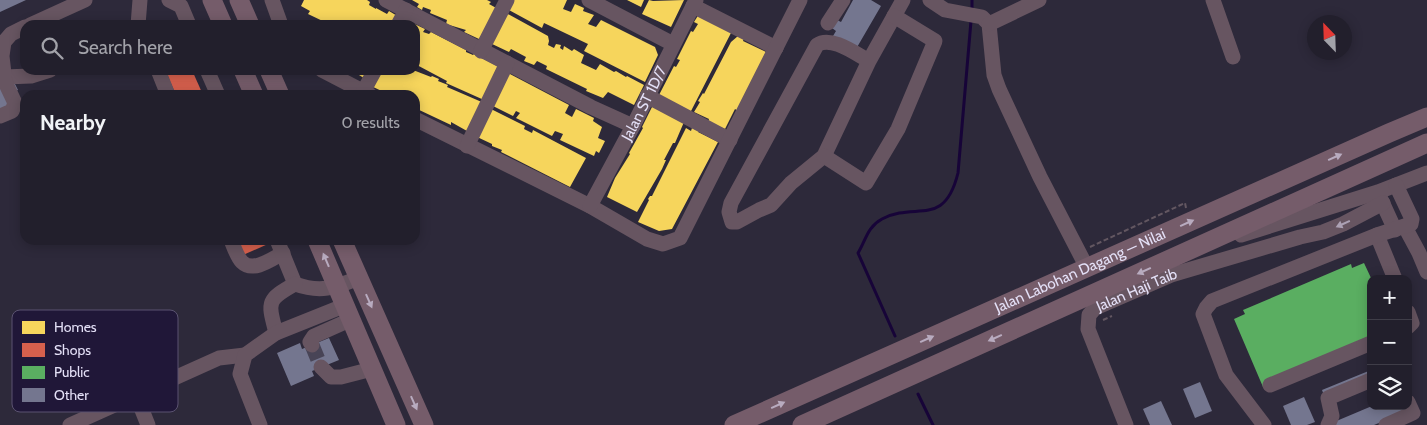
<!DOCTYPE html>
<html lang="en">
<head>
<meta charset="utf-8">
<style>
  body { margin:0; font-family:Cabin,sans-serif; background:#2e2c38; color:#f1f3f6 }
  .controls { position:absolute; right:15px; bottom:15px; display:grid; overflow:hidden; border-radius:10px; box-shadow:0 2px 12px #0003 }
  .controls button { width:45px; height:45px; display:grid; place-items:center; padding:0; border:0; border-bottom:1px solid #3f3d48; background:#221f2c; color:#f1f3f6; font:25px sans-serif }
  .compass { position:absolute; left:1307px; top:15px; width:45px; height:45px; border-radius:50%; background:#221f2c; box-shadow:0 2px 12px #0003; rotate:337deg }
  .list { margin:0; padding:0; list-style:none }
  h2 { display:flex; justify-content:space-between; align-items:center; height:65px; margin:0; padding:0 20px; font-size:21px }
  h2 small { font-size:16px; font-weight:400; color:#a2a2a9 }
  .icon { flex:none; width:28px; height:28px; fill:none; stroke:currentColor; stroke-width:2; stroke-linecap:round; stroke-linejoin:round }
  .map { position:relative; flex:none; width:1427px; height:425px; overflow:hidden }
  .search { position:absolute; background:#221f2c; box-shadow:0 2px 12px #0003; left:20px; top:20px; width:400px; height:55px; display:flex; align-items:center; gap:12px; box-sizing:border-box; padding:0 18px; border-radius:15px; color:#a2a2a9; font-size:19px }
  .panel { position:absolute; background:#221f2c; box-shadow:0 2px 12px #0003; left:20px; top:90px; width:400px; height:155px; border-radius:15px }
  .map>svg:first-child { display:block }
  .homes { fill:#f6d55c }
  .shops { fill:#d6604d }
  .public { fill:#5aae61 }
  .lines { fill:none; stroke-linecap:round; stroke-linejoin:round }
  .stream { stroke:#170438; stroke-width:3 }
  .building { fill:#74768f }
  .minor-tunnel { stroke:#484456; stroke-width:15; stroke-dasharray:15 8; stroke-linecap:butt }
  .path { stroke:#635761; stroke-width:2; stroke-dasharray:5 2.5; stroke-linecap:butt }
  .minor { stroke:#675561; stroke-width:15 }
  .major { stroke:#755c6a; stroke-width:19 }
  .oneway { fill:#b8abbf }
  .oneway2 { fill:#aca1b4 }
  .labels { text-anchor:middle; stroke-width:5; stroke-linejoin:round; paint-order:stroke }
  .street-label { font-size:15px; fill:#e4e0f7; stroke:#201738 }
  .key { fill:#201738; stroke:#5b5371; stroke-width:1 }
  .key-label { font-size:14px; fill:#e4e0f7 }
</style>
</head>
<body>
<div class="map">
<svg width="1427" height="425" viewBox="0 0 1427 425">
  <rect width="100%" height="100%" fill="#2d293a"/>
  <g class="homes">
    <path d="M304,0h63l3,2 -1,3 7,4v-1l11,6 2,-3 10,6 -5,8h-63l-23,-11 2,-3 -9,-5z"/>
    <path d="M412,0h75l4,2 -2,2 9,5 -19,30 -15,-7 2,-2 -20,-6 1,-4 -17,-7 1,-3 -8,-3 -1,3 -5,-3 2,-3z"/>
    <path d="M512,0h55l-4,9 8,3 4,-8 9,4 -1,3 11,4 -6,9 8,3 5,-7 54,27 3,8 -13,27 -61,-31 4,-7 -44,-21 -2,5 -35,-19z"/>
    <path d="M627,0h17l-3,7z"/>
    <path d="M649,0l4,1 31,-1 -13,27 -29,-13z"/>
    <path d="M506,13l42,23 1,5 -1,4 6,3 2,-4 5,1 -1,3 3,2 1,-4 8,5 2,-2 10,6 -3,8 15,7 4,-6 14,8 2,-1 10,6 1,-1 17,9 -10,20 -26,-13 -5,6 -17,-7 1,-2 -41,-20 1,-3 -10,-5 -3,4 -10,-4 2,-4 -15,-8 -2,3 -19,-9z"/>
    <path d="M699,14l33,17 -42,82 -31,-18 15,-29 2,1 4,-7 -3,-1 14,-28 2,1 5,-8 -4,-2z"/>
    <path d="M404,19l21,10 -2,3 6,2 2,-2 35,18v2l7,3 1,-1 27,14 -17,32 -38,-17 1,-2 -32,-17v-39h-14z"/>
    <path d="M738,36l6,2 -1,3 23,11 -28,59 -3,-2 -10,20 -17,-7 1,-3 -15,-7 6,-10 -2,-1 5,-8 1,1 27,-52z"/>
    <path d="M351,70h22l-6,10z"/>
    <path d="M377,70h36l18,7 1,-1 7,3 -1,2 10,4 -1,2 37,16 -17,28 -16,-9v3l-36,-17v-13h-25l-21,-10z"/>
    <path d="M508,73l61,32 -4,8 7,4 4,-8 18,9 -1,3 9,6 -4,11 7,3 -6,12 -3,-2 -2,5 -34,-16 3,-6 -8,-3 -3,5 -36,-18 4,-5 -4,-2 -3,5 -22,-11z"/>
    <path d="M653,105l31,17 -9,21h-2l-9,17h2l-4,9 -25,43 -30,-15 8,-19 15,-24 -1,-1 14,-25 -1,-1z"/>
    <path d="M489,108l36,18 -1,3 8,4 1,-3 53,28 -16,29 -69,-35 1,-2 -10,-4v-2l-17,-8z"/>
    <path d="M686,128l5,3 1,-3 7,3 -1,1 20,10 -46,87 -13,2 -21,-9 11,-22 -1,-1 2,-3h2z"/>
  </g>
  <g class="shops">
    <path d="M165,70h27l11,25h-27z"/>
    <path d="M237,240h29l2,4 -25,11z"/>
  </g>
  <path class="public" d="M1364,263l7,15v63l-108,46 -29,-68 11,-5 -2,-4 108,-46 1,4z"/>
  <g class="lines">
    <g class="stream">
      <path d="M972,9v-9"/>
      <path d="M895,336l-37,-83c8,-13 9,-26 24,-34 34,-18 62,10 76,-46l13,-152"/>
      <path d="M918,394l15,31"/>
    </g>
  </g>
  <g class="building">
    <path d="M0,0h26l-26,12z"/>
    <path d="M853,0h18l10,6 -25,43 -23,-13 3,-5 -4,-3 5,-8 4,2z"/>
    <path d="M14,82l4,8 -10,4 4,10 -12,7v-24z"/>
    <path d="M329,338l10,22 -27,11 2,5 -23,10 -14,-33 23,-10 2,6z"/>
    <path d="M1371,370v9l-46,19 -3,-8z"/>
    <path d="M1200,382l12,29 -17,7 -12,-29z"/>
    <path d="M1304,397l11,25 -8,3h-16l-8,-19z"/>
    <path d="M1161,401l11,24h-22l-7,-16z"/>
    <path d="M1372,406h34l2,5 -34,14h-47z"/>
  </g>
  <g class="lines">
    <path class="minor-tunnel" d="M312,345l9,22"/>
    <g class="path">
      <path d="M1090,247l95,-44 1,5"/>
      <path d="M1103,320l9,-4"/>
    </g>
    <g class="minor">
      <path d="M169,0l12,6 8,19"/>
      <path d="M272,0l9,25"/>
      <path d="M386,0l205,107 42,19"/>
      <path d="M589,0l84,44"/>
      <path d="M930,0l15,10 37,7 7,7 5,51 5,14 41,88 43,83"/>
      <path d="M1213,0l20,57"/>
      <path d="M693,6l83,42"/>
      <path d="M828,23l15,-23"/>
      <path d="M989,24l50,-24"/>
      <path d="M30,25l55,-25"/>
      <path d="M138,25l2,-25"/>
      <path d="M398,25l8,-15"/>
      <path d="M481,51l26,-51"/>
      <path d="M869,61c-13,-7 -38,-26 -52,-16l-86,158 -2,9 3,10h5l22,-12 12,-5 20,-22 33,-27 45,-95 34,-61"/>
      <path d="M158,70l10,25"/>
      <path d="M207,70l11,25"/>
      <path d="M322,70l48,25"/>
      <path d="M4,77l27,-1 19,-6"/>
      <path d="M363,92l12,-22"/>
      <path d="M647,96l83,44"/>
      <path d="M0,116l12,-5 3,-8 -10,-21 -3,-26 2,-14 7,-8 14,-7"/>
      <path d="M415,119l175,87 57,33 16,5 17,-6 120,-238"/>
      <path d="M467,146l40,-83"/>
      <path d="M824,156l42,27 32,-54 37,-88 -41,-25"/>
      <path d="M1379,195l16,35"/>
      <path id="s1" d="M590,206l43,-80 63,-126"/>
      <path d="M1405,227l14,26 8,19"/>
      <path d="M1241,235l137,-43 49,-19"/>
      <path d="M1377,235l18,44"/>
      <path d="M231,240c3,7 6,17 11,22 11,11 30,-3 41,-9"/>
      <path d="M277,240l18,44c25,9 40,4 63,-6"/>
      <path d="M1408,312l4,11 -4,4"/>
      <path d="M276,333c-8,-31 -10,-33 19,-49"/>
      <path d="M312,345l-2,-3 4,-6 38,-17"/>
      <path d="M321,367l10,10h10l31,-8"/>
      <path d="M1270,385l101,-42"/>
      <path d="M136,395l12,30"/>
      <path d="M70,425l149,-67 26,-3"/>
      <path d="M260,425l-20,-51 5,-19 31,-22 70,-28"/>
      <path id="s2" d="M1126,425l-38,-96 1,-14 6,-7 76,-33 129,-38 23,-5 20,-8 40,-21"/>
      <path d="M1264,425l-38,-50 -23,-61 3,-6 6,-7 165,-66 34,-11 1,-5 -16,-34"/>
      <path d="M1328,425l4,-9 -4,-18 43,-18"/>
      <path d="M1386,425l27,-12 -5,-11"/>
    </g>
    <g class="major">
      <path d="M212,0l11,25"/>
      <path d="M239,0l11,25"/>
      <path d="M243,70l11,25"/>
      <path d="M269,70l11,25"/>
      <path d="M317,240l79,185"/>
      <path d="M342,240l82,185"/>
      <path id="s3" d="M734,425l655,-292 38,-16"/>
      <path d="M802,425l625,-282"/>
    </g>
  </g>
  <defs><path id="oneway-solid" d="M-6-.8H1V-3.2L6.5 0L1 3.2V.8H-6Z" transform="scale(1.25)"/></defs>
  <g class="oneway">
    <use href="#oneway-solid" transform="translate(1335 157) rotate(-24)"/>
    <use href="#oneway-solid" transform="translate(1187 223) rotate(-24)"/>
    <use href="#oneway-solid" transform="translate(326 260) rotate(-113)"/>
    <use href="#oneway-solid" transform="translate(1144 271) rotate(156)"/>
    <use href="#oneway-solid" transform="translate(369 301) rotate(66)"/>
    <use href="#oneway-solid" transform="translate(995 338) rotate(156)"/>
    <use href="#oneway-solid" transform="translate(927 339) rotate(-24)"/>
    <use href="#oneway-solid" transform="translate(414 403) rotate(66)"/>
    <use href="#oneway-solid" transform="translate(778 405) rotate(-24)"/>
  </g>
  <use class="oneway2" href="#oneway-solid" transform="translate(1343 224) rotate(156)"/>
  <g class="labels">
    <g class="street-label">
      <text dy="5" stroke="none"><textPath href="#s1" startOffset="116">Jalan ST 1D/7</textPath></text>
      <text dy="5" stroke="none"><textPath href="#s3" startOffset="379">Jalan Labohan Dagang ‒ Nilai</textPath></text>
      <text dy="5" stroke="none"><textPath href="#s2" startOffset="172">Jalan Haji Taib</textPath></text>
    </g>
  </g>
  <rect x="12" y="310" width="166" height="102" rx="8" class="key"/>
  <rect x="22" y="321" width="23" height="13" fill="#f6d55c"/>
  <rect x="22" y="343" width="23" height="14" fill="#d6604d"/>
  <rect x="22" y="366" width="23" height="13" fill="#5aae61"/>
  <rect x="22" y="388" width="23" height="14" fill="#74768f"/>
  <g class="key-label">
    <text x="54" y="332">Homes</text>
    <text x="54" y="355">Shops</text>
    <text x="54" y="377">Public</text>
    <text x="54" y="400">Other</text>
  </g>
</svg>
<div class="controls">
<button>+</button>
<button>−</button>
<button><svg class="icon" aria-label="layers" viewBox="0 0 24 24"><path d="M12 4l9 5-9 5-9-5zM3 14l9 5 9-5"/></svg></button>
</div>
<svg class="compass" viewBox="-18 -18 36 36"><path d="M0-13l5 13h-10z" fill="#e53935"/><path d="M0 13l5-13h-10z" fill="#a2a2a9"/></svg>
<div class="search"><svg class="icon" aria-label="search" viewBox="0 0 24 24"><circle cx="10" cy="10" r="6"/><path d="M15 15l6 6"/></svg>Search here</div>
<section class="panel">
<h2>Nearby<small>0 results</small></h2>
<ul class="list">
</ul>
</section>
</div>
</body>
</html>
